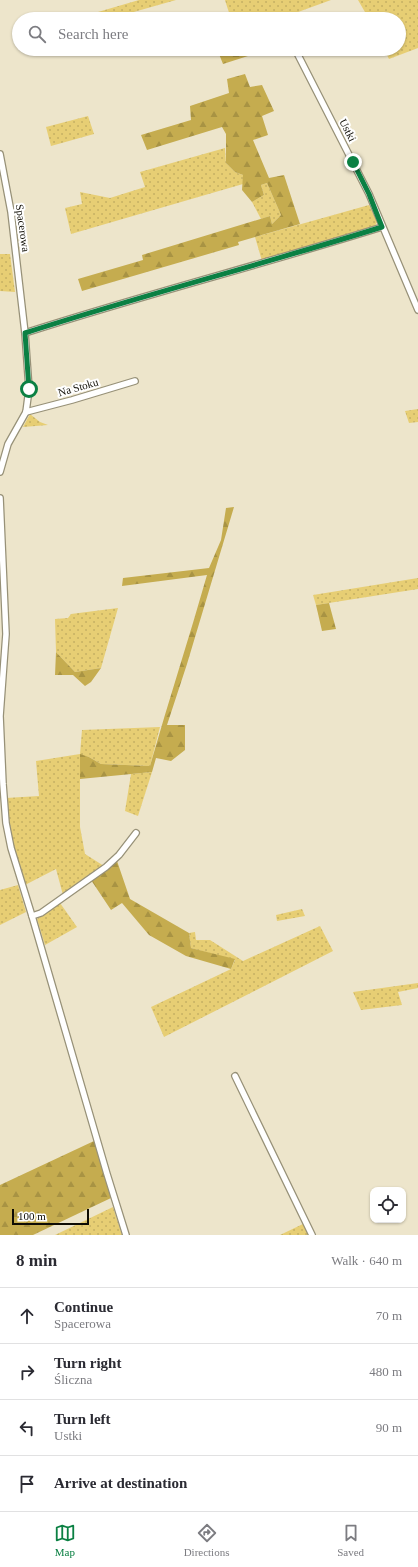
<!DOCTYPE html>
<html lang="en">
<head>
<meta charset="utf-8">
<style>
  body { margin:0; font-family:"Times New Roman",serif; background:#f2f2f3; color:#2b2b33 }
  .controls { position:absolute; right:12px; bottom:12px; display:grid; overflow:hidden; border-radius:8px; box-shadow:0 1px 3px #0004 }
  .controls button { width:36px; height:36px; display:grid; place-items:center; padding:0; border:0; border-bottom:1px solid #e1e1e2; background:#fff; color:#2b2b33; font:20px sans-serif }
  .scale { position:absolute; left:12px; bottom:10px; width:77px; box-sizing:border-box; padding-left:4px; border:2px solid #0e0c04; border-top:0; font-size:11px; line-height:14px; white-space:nowrap; color:#0e0c04; -webkit-text-stroke:3px #fff; paint-order:stroke }
  .stop { position:absolute; width:12px; height:12px; margin:-9px; border:3px solid #0b8043; border-radius:50%; background:#fff }
  .stop.end { background:#0b8043; border-color:#fff; box-shadow:0 1px 4px #0008 }
  .list { margin:0; padding:0; list-style:none }
  h2 { display:flex; justify-content:space-between; align-items:center; height:52px; margin:0; padding:0 16px; font-size:17px }
  h2 small { font-size:13px; font-weight:400; color:#7c7c81 }
  .list li { display:grid; grid-template-columns:26px 1fr auto; gap:12px; align-items:center; box-sizing:border-box; height:56px; padding:0 16px; border-top:1px solid #e1e1e2 }
  .list b { display:block; font-size:15px; white-space:nowrap }
  .list p { margin:0; font-size:13px; white-space:nowrap; color:#7c7c81 }
  .list em { font-size:13px; font-style:normal; color:#7c7c81 }
  .icon { flex:none; width:22px; height:22px; fill:none; stroke:currentColor; stroke-width:2; stroke-linecap:round; stroke-linejoin:round }
  .map { position:relative; flex:none; width:418px; height:1235px; overflow:hidden }
  .search { position:absolute; background:#fff; box-shadow:0 1px 3px #0004; left:12px; right:12px; top:12px; height:44px; display:flex; align-items:center; gap:10px; box-sizing:border-box; padding:0 14px; border-radius:22px; color:#7c7c81; font-size:15px }
  .sheet { height:276px; background:#fff }
  nav { display:flex; justify-content:space-around; align-items:center; box-sizing:border-box; height:56px; border-top:1px solid #e1e1e2; background:#fff; font-size:11px; color:#7c7c81 }
  nav a { display:grid; justify-items:center; gap:2px }
  nav .on { color:#0b8043 }
  .map>svg:first-child { display:block }
  .grass { fill:url(#grass-dots) }
  .forest { fill:url(#forest-firs) }
  .lines { fill:none; stroke-linecap:round; stroke-linejoin:round }
  .minor-casing { stroke:#979178; stroke-width:8 }
  .minor { stroke:#fff; stroke-width:5.5 }
  .route { stroke:#0b8043; stroke-width:5 }
  .labels { text-anchor:middle; stroke-width:4; stroke-linejoin:round; paint-order:stroke }
  .street-label { font-size:11px; fill:#0e0c04; stroke:#fff }
</style>
</head>
<body>
<div class="map">
<svg width="418" height="1235" viewBox="0 0 418 1235">
  <defs>
    <pattern id="grass-dots" width="8" height="8" patternUnits="userSpaceOnUse"><rect width="8" height="8" fill="#e7ce74"/><path d="M2 2h.1M6 6h.1" fill="none" stroke="#c5b063" stroke-width="1.8" stroke-linecap="round"/></pattern>
    <pattern id="forest-firs" width="22" height="20" patternUnits="userSpaceOnUse"><rect width="22" height="20" fill="#c5ac4f"/><path d="M5 1l3.5 6h-7zM16 11l3.5 6h-7z" fill="#a89343"/></pattern>
  </defs>
  <rect width="100%" height="100%" fill="#ede5cb"/>
  <g class="grass">
    <path d="M139,0h37l-67,19h-35z"/>
    <path d="M225,0h106l-52,19h-48z"/>
    <path d="M358,0h60v48l-29,11 -5,-10h15v-30h-30z"/>
    <path d="M88,116l6,18 -43,12 -5,-19z"/>
    <path d="M225,148l1,15 9,9 8,3v9l-172,50 -6,-26 17,-4 -2,-12 30,6 35,-11 -5,-15z"/>
    <path d="M267,183l14,32 -9,9 -2,-8 -9,3 -9,-17 12,-7 -3,-10z"/>
    <path d="M369,205l8,17 -3,6 -112,33 -7,-24z"/>
    <path d="M0,254h10l5,38 -15,-1z"/>
    <path d="M418,409v13l-9,1 -4,-12z"/>
    <path d="M30,414l10,8 8,3 -25,2z"/>
    <path d="M418,578v11l-102,16 -3,-10z"/>
    <path d="M118,608l-17,60 -26,4 -19,-20 -1,-33 13,-1 3,-4z"/>
    <path d="M160,727l-10,39 -49,-2 -12,-7 -9,-2v72l5,27 19,12 -41,29 -7,-26 -31,16 -12,-41 -7,-46 33,-2 -3,-35 44,-7 2,-24z"/>
    <path d="M152,772l-14,44 -13,-5 6,-37z"/>
    <path d="M18,885l8,27 -26,13v-35z"/>
    <path d="M60,903l17,24 -32,18 -8,-26z"/>
    <path d="M302,909l3,7 -28,5 -1,-6z"/>
    <path d="M320,926l13,25 -169,86 -13,-30 80,-38 4,-9 -44,-12 -2,-15 6,-1 1,8h14l33,21z"/>
    <path d="M418,983v5l-20,4 4,13 -41,5 -8,-18z"/>
    <path d="M113,1207l9,28h-67z"/>
    <path d="M305,1223l6,12h-31z"/>
  </g>
  <g class="forest">
    <path d="M217,49h28l3,7 -25,8z"/>
    <path d="M245,74l5,13 12,-2 12,26 -12,5 6,19 -15,5 16,38 15,-3 16,49 -62,18 1,3 -157,46 -4,-12 65,-19 -1,-5 128,-39 2,8 9,-9 -14,-32 -6,2 3,10 -12,7 -10,-12 1,-15 -8,-3 -9,-9v-29l-4,-7 -75,23 -6,-15 50,-15 -1,-14 39,-13 -2,-14z"/>
    <path d="M234,507l-47,157 -20,61h18v25l-14,11 -15,-3 -4,14 -72,7v-25l9,3 12,7 49,2c18,-64 39,-127 57,-191l-85,11 1,-8 86,-10 12,-28 5,-32z"/>
    <path d="M329,603l7,26 -14,2 -6,-26z"/>
    <path d="M56,652l19,20 26,-4 -10,14 -6,4 -12,-11h-18z"/>
    <path d="M117,861l13,38 59,34 2,15 44,11 -4,10 -45,-13 -37,-21 -27,-32 -11,7 -20,-30z"/>
    <path d="M94,1141l17,57 -78,37h-33v-50z"/>
  </g>
  <g class="lines">
    <g class="minor-casing">
      <g id="minor">
        <path d="M295,49l74,145 49,116"/>
        <path d="M0,154l11,58 14,121 4,56 -3,23 -18,32 -8,28"/>
        <path d="M25,333c118,-38 239,-69 357,-106"/>
        <path d="M26,412l46,-12 63,-19"/>
        <path d="M0,498l6,136 -6,82 3,68 3,39 5,25 21,68 75,258 19,61"/>
        <path d="M32,916l9,-3 65,-46 13,-12 17,-22"/>
        <path d="M235,1076l77,159"/>
      </g>
    </g>
    <use href="#minor" class="minor"/>
  </g>
  <g class="lines">
    <path class="route" d="M29,389l-4,-56c118,-38 239,-69 357,-106l-13,-33 -16,-32"/>
  </g>
  <g class="labels">
    <g class="street-label">
      <text transform="translate(348 130) rotate(63)" y="4">Ustki</text>
      <text transform="translate(23 228) rotate(82)" y="4">Spacerowa</text>
      <text transform="translate(78 387) rotate(-16)" y="4">Na Stoku</text>
    </g>
  </g>
</svg>
<div class="controls">
<button><svg class="icon" aria-label="locate" viewBox="0 0 24 24"><circle cx="12" cy="12" r="6"/><path d="M12 2v4M12 18v4M2 12h4M18 12h4"/></svg></button>
</div>
<div class="scale">100 m</div>
<div class="stop" style="left:29px;top:389px"></div>
<div class="stop end" style="left:353px;top:162px"></div>
<div class="search"><svg class="icon" aria-label="search" viewBox="0 0 24 24"><circle cx="10" cy="10" r="6"/><path d="M15 15l6 6"/></svg>Search here</div>
</div>
<section class="sheet">
<h2>8 min<small>Walk · 640 m</small></h2>
<ul class="list">
<li><svg class="icon" aria-label="ahead" viewBox="0 0 24 24"><path d="M12 20V5M6 11l6-6 6 6"/></svg><div><b>Continue</b><p>Spacerowa</p></div><em>70 m</em></li>
<li><svg class="icon" aria-label="right" viewBox="0 0 24 24"><path d="M7 20v-9h11M14 6l5 5-5 5"/></svg><div><b>Turn right</b><p>Śliczna</p></div><em>480 m</em></li>
<li><svg class="icon" aria-label="left" viewBox="0 0 24 24"><path d="M17 20v-9H6M10 6l-5 5 5 5"/></svg><div><b>Turn left</b><p>Ustki</p></div><em>90 m</em></li>
<li><svg class="icon" aria-label="arrive" viewBox="0 0 24 24"><path d="M6 21V4h12l-3 4 3 4H6"/></svg><div><b>Arrive at destination</b></div></li>
</ul>
</section>
<nav>
<a class="on"><svg class="icon" aria-label="map" viewBox="0 0 24 24"><path d="M3 6l6-2 6 2 6-2v14l-6 2-6-2-6 2zM9 4v14M15 6v14"/></svg>Map</a>
<a><svg class="icon" aria-label="directions" viewBox="0 0 24 24"><path d="M12 3l9 9-9 9-9-9zM9 14v-3h6M13 9l2 2-2 2"/></svg>Directions</a>
<a><svg class="icon" aria-label="saved" viewBox="0 0 24 24"><path d="M7 4h10v16l-5-4-5 4z"/></svg>Saved</a>
</nav>
</body>
</html>
